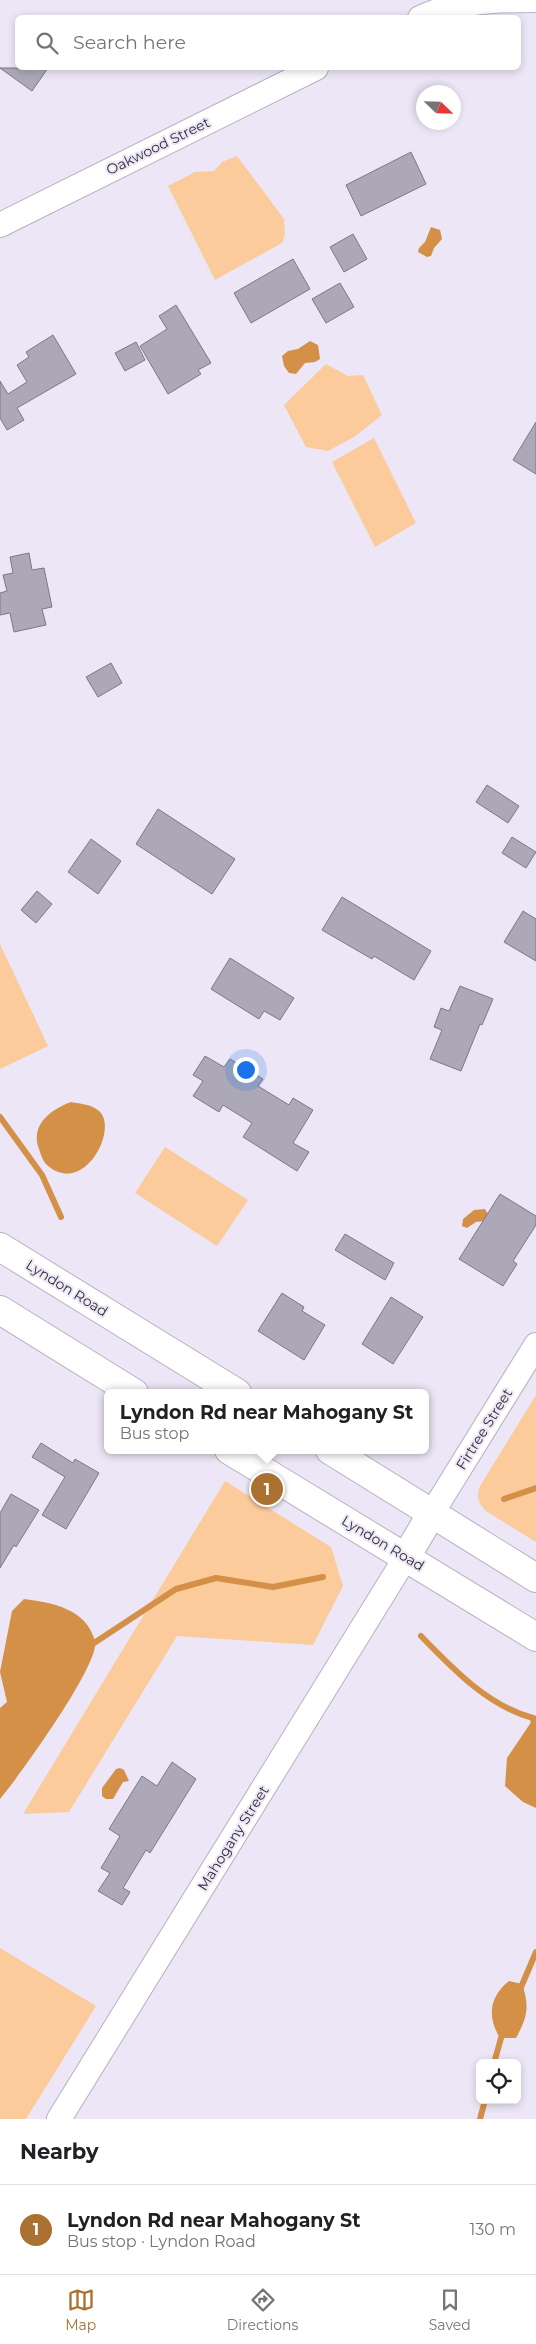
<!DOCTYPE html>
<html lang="en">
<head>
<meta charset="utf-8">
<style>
  body { margin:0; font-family:Montserrat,sans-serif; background:#f6f6f6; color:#202124 }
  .controls { position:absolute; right:15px; bottom:15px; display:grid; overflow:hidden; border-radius:8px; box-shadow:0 2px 8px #0003 }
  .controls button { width:45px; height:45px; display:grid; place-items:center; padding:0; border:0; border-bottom:1px solid #e0e0e0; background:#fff; color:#202124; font:25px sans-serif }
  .compass { position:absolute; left:416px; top:85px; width:45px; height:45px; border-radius:50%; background:#fff; box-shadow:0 2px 8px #0003; rotate:113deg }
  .you { position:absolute; left:245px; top:1069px; width:18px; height:18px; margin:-12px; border:4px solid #fff; border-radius:50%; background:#1a73e8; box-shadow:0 0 0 8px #1a73e833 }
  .badge { display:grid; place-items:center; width:32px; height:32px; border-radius:50%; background:#ab7131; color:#fff; font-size:16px; font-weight:700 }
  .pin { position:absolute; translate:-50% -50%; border:2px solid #fff; box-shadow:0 1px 5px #0006 }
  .popup { position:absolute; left:104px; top:1389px; width:325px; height:65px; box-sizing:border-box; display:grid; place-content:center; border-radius:8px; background:#fff; filter:drop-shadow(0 1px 4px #0005); font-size:16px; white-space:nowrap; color:#757577 }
  .popup b { font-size:19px; color:#202124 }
  .popup::after { content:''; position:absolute; left:50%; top:100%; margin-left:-10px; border:10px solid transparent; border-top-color:#fff }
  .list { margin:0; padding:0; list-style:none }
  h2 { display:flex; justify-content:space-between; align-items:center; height:65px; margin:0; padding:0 20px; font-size:21px }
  h2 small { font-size:16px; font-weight:400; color:#757577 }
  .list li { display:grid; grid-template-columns:32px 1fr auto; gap:15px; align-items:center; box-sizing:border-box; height:90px; padding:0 20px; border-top:1px solid #e0e0e0 }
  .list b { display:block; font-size:19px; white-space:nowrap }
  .list p { margin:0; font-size:16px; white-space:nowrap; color:#757577 }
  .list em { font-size:16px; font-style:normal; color:#757577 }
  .icon { flex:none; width:28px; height:28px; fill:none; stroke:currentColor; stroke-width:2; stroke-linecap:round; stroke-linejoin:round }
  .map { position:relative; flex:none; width:536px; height:2119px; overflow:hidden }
  .search { position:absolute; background:#fff; box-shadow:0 2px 8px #0003; left:15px; right:15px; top:15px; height:55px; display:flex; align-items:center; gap:12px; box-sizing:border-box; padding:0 18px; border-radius:8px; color:#757577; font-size:19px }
  .sheet { height:155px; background:#fff }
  nav { display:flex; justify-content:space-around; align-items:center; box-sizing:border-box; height:70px; border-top:1px solid #e0e0e0; background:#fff; font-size:14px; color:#757577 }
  nav a { display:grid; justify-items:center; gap:2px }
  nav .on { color:#ab7131 }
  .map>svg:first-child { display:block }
  .green { fill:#fbcb9b }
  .water { fill:#d39046 }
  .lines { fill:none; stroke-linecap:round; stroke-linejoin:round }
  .stream { stroke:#d39046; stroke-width:6 }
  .building { fill:#ada8b7; stroke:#7d7886 }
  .street-casing { stroke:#b6b1c0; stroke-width:26 }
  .secondary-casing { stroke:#b6b1c0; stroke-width:30 }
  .street { stroke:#fff; stroke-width:24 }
  .secondary { stroke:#fff; stroke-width:28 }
  .labels { text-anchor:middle; stroke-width:4; stroke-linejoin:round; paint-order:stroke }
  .street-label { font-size:14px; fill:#322f36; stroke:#ece6f6 }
</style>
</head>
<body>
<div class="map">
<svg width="536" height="2119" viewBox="0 0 536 2119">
  <rect width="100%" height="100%" fill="#ece6f6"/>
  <g class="green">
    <path d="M237,156l47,63 1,16 -3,8 -67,37 -47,-94 27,-14 19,-1 8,-9z"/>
    <path d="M326,364l22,12 15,-1 19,40 -28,22 -26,14 -22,-4 -22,-42z"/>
    <path d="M374,438l42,85 -41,24 -43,-85z"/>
    <path d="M0,944l48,102 -48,23z"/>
    <path d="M165,1147l83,53 -31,46 -82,-53z"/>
    <path d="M536,1395v147l-50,-31c-8,-8 -10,-14 -6,-25z"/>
    <path d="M225,1481l106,66 12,39 -30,59 -136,-9 -108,176 -46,2z"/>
    <path d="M0,1948l96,58 -70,113h-26z"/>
  </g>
  <g class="water">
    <path d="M431,227l9,3 2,9 -8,9 -3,8 -4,1 -9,-5 1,-4 6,-6z"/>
    <path d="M310,341l8,4 2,14 -5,3 -10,1 -9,11 -7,-1 -5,-7 -2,-10 6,-5 10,-2z"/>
    <path d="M71,1102c10,2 20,2 28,9 20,17 -14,85 -51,55 -5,-4 -7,-11 -9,-17 -9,-24 11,-39 32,-47z"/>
    <path d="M485,1209l3,5 -4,7 -8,1 -9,6 -5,-2 1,-7 11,-9z"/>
    <path d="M24,1599c28,4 62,9 71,42 6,22 -77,137 -95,158v-91l7,-6 -7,-30 12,-61z"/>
    <path d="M536,1715v93l-13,-6 -18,-16 2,-28z"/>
    <path d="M120,1768l4,2 5,11 -6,1 -10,17h-7l-4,-3v-8l14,-19z"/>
    <path d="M509,1981l13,3c8,23 5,34 -6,54h-16c-13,-21 -11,-41 9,-57z"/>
  </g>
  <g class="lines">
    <g class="stream">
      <path d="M0,1117l42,58 19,42"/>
      <path d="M504,1499l32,-11"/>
      <path d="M421,1636c32,33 67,70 112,82l3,18"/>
      <path d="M88,1647l88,-58 40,-11 57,9 50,-10"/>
      <path d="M519,1992l17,-40"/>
      <path d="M494,2063l9,-32"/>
      <path d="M480,2119l5,-19"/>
    </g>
  </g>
  <g class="building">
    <path d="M0,68h48l-16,23z"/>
    <path d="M411,152l15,32 -65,32 -15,-31z"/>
    <path d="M353,234l14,25 -23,13 -14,-25z"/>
    <path d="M293,259l17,30 -59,34 -17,-30z"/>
    <path d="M340,283l14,24 -28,16 -14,-24z"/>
    <path d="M176,305l35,58 -13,7 3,4 -33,20 -28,-48 27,-17 -8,-13z"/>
    <path d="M53,335l23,39 -59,34 7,12 -17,10 -7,-12v-37l8,13 19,-12 -10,-17 12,-8 -3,-5z"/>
    <path d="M136,342l9,18 -20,11 -10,-18z"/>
    <path d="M536,422v52l-23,-14z"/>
    <path d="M29,553l3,17 12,-2 8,39 -10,2 4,16 -32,7 -4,-19 -10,2v-22l7,-2 -4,-16 10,-2 -3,-16z"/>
    <path d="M111,663l11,20 -24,14 -12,-20z"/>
    <path d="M487,785l32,21 -11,17 -32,-21z"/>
    <path d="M158,809l77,50 -23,35 -76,-50z"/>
    <path d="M512,837l24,15 -10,16 -24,-15z"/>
    <path d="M91,839l30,22 -23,33 -30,-22z"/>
    <path d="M37,891l15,13 -16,19 -15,-13z"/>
    <path d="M342,897l89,54 -17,29 -40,-24 -2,3 -50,-29z"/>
    <path d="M523,911l13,8v42l-32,-19z"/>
    <path d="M230,958l64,40 -14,22 -16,-9 -5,8 -48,-30z"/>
    <path d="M460,986l33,13 -11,26 -2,-1 -19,47 -31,-12 12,-29 -8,-3 7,-19 8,3z"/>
    <path d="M205,1056l19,11 6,-8 33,20 -5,7 31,19 4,-7 20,12 -20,33 16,9 -12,19 -54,-34 9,-14 -29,-18 -4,7 -26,-16 10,-15 -10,-6z"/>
    <path d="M500,1194l36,22v9l-23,36 4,3 -14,22 -44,-27z"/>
    <path d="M345,1234l49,29 -9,17 -50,-30z"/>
    <path d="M282,1293l22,14 -2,4 23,14 -21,35 -46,-29z"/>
    <path d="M391,1297l32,20 -30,47 -31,-20z"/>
    <path d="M41,1443l32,20 2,-4 24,14 -33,56 -24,-14 23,-38 -33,-20z"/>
    <path d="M11,1494l28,16 -23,37 -2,-2 -14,23v-55z"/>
    <path d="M172,1762l24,17 -46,74 -4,-3 -23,38 7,4 -8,13 -24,-14 12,-18 -9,-5 19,-32 -11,-7 33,-53 15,10z"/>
  </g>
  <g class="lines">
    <g class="street-casing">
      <g id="street">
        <path d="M420,18c35,-17 77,-18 116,-18"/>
        <path d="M0,225l316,-157"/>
        <path d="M432,1513l104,-168"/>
        <path d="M59,2119l347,-562"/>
      </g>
    </g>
    <g class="secondary-casing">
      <g id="secondary">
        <path d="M0,1247l237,146"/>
        <path d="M0,1310l134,83"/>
        <path d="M229,1450l307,187"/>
        <path d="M330,1450l206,128"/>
        <path d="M406,1557l26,-44"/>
      </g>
    </g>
    <use href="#street" class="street"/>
    <use href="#secondary" class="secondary"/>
  </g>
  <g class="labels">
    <g class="street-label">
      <text transform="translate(158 146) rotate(-26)" y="5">Oakwood Street</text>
      <text transform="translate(67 1288) rotate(32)" y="5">Lyndon Road</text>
      <text transform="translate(484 1429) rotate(-58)" y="5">Firtree Street</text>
      <text transform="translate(383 1543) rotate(31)" y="5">Lyndon Road</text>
      <text transform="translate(233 1838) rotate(-58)" y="5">Mahogany Street</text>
    </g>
  </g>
</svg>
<div class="controls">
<button><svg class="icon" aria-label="locate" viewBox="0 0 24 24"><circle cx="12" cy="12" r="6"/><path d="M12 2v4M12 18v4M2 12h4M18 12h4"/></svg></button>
</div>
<svg class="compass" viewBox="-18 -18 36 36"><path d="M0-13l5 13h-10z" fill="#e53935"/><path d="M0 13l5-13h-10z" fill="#757577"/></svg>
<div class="you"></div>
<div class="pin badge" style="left:267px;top:1489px">1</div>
<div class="popup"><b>Lyndon Rd near Mahogany St</b>Bus stop</div>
<div class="search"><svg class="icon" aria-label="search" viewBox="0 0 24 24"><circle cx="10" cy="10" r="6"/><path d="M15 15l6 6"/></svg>Search here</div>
</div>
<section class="sheet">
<h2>Nearby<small></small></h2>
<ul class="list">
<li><span class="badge">1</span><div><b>Lyndon Rd near Mahogany St</b><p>Bus stop · Lyndon Road</p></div><em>130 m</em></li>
</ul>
</section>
<nav>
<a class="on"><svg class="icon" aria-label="map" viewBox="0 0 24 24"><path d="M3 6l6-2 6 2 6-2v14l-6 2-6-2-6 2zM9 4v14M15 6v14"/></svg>Map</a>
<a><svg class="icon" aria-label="directions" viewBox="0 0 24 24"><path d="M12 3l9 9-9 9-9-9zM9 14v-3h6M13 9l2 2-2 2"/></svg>Directions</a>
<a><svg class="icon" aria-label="saved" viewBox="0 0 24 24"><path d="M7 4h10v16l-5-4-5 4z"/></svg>Saved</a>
</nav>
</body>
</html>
